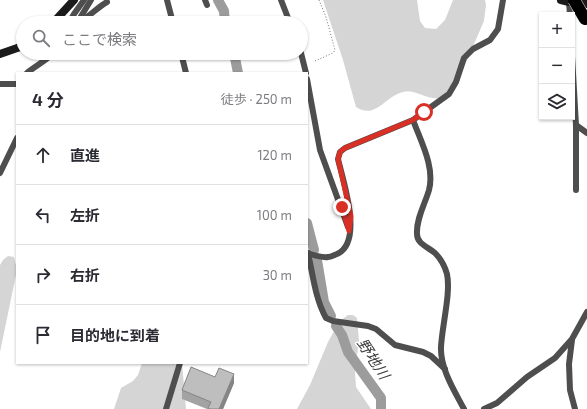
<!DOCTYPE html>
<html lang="ja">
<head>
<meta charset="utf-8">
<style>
  body { margin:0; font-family:"Exo 2","Noto Sans JP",sans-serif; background:#f2f2f3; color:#2b2b33 }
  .controls { position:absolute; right:12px; top:12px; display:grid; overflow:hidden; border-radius:0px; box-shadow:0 1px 3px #0004 }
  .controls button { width:36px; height:36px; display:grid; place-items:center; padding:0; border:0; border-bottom:1px solid #e1e1e2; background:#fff; color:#2b2b33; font:20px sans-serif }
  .stop { position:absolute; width:12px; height:12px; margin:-9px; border:3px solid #d93025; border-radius:50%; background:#fff }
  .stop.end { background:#d93025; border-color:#fff; box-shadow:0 1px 4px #0008 }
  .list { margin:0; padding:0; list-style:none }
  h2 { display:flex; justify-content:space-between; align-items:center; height:52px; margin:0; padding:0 16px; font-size:17px }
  h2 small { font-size:13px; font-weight:400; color:#7c7c81 }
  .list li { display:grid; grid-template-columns:26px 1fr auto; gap:12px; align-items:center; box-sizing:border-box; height:60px; padding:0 16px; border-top:1px solid #e1e1e2 }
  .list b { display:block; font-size:15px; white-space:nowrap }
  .list em { font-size:13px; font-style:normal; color:#7c7c81 }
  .icon { flex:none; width:22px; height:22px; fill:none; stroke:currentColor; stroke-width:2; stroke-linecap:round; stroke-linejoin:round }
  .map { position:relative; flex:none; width:587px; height:409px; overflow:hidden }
  .search { position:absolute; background:#fff; box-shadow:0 1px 3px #0004; left:16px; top:16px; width:292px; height:44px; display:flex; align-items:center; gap:10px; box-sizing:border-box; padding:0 14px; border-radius:22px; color:#7c7c81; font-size:15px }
  .panel { position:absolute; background:#fff; box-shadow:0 1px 3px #0004; left:16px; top:72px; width:292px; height:292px; border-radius:0px }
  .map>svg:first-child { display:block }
  .green { fill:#d5d5d5 }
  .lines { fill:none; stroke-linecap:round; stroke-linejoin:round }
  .river { stroke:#9c9c9c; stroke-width:10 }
  .path { stroke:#707070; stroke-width:1; stroke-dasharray:1 2; stroke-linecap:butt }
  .street { stroke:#4e4e4e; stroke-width:6 }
  .secondary { stroke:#1b1b1b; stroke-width:8 }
  .highway-bridge-casing { stroke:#dbdbdb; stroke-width:13; stroke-linecap:butt }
  .highway-bridge { stroke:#000; stroke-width:12 }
  .wall { fill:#a3a3a3 }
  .shaded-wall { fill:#858585 }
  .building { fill:#bebebe; stroke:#858585 }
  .route { stroke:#d93025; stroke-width:5 }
  .labels { text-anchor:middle; stroke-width:3; stroke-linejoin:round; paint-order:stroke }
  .water-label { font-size:15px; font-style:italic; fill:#3d3d3d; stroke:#fff }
</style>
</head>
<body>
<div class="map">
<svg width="587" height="409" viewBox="0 0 587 409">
  <rect width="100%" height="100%" fill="#fff"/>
  <g class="green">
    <path d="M323,0h94l3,21 5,7 11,1 9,-9 8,-20h32l1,5 -2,16 -27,62 -12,15c-4,0 -8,1 -12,0 -10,-1 -20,-9 -30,-6 -18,4 -27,28 -47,15l-13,-47z"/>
    <path d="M8,256l6,1 3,13 -17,82v-87l3,-5z"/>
    <path d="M348,315h5l4,3 2,22 -4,32 1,15 15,22h-74l13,-24 18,-43 11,-20z"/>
    <path d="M142,363h40l4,46h-72l7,-21 12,-7 5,-6z"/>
  </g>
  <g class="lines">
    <g class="river">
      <path d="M218,0l6,11 1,12"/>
      <path d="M234,53l4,20"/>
      <path d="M307,223l7,27"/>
      <path d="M317,260l7,42 7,14"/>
      <path d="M336,326l6,9 6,17 33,46v11"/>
    </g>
    <path class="path" d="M315,61l18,-8 2,-3 -9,-33 -7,-17"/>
    <g class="street">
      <path d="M167,0l6,23"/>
      <path d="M205,0l2,5"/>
      <path d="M281,0l9,23"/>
      <path d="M569,2l1,13"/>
      <path d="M69,23l5,-9 10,-14"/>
      <path d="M77,23c12,-5 19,-15 30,-21"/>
      <path d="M77,23l14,-23"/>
      <path d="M181,53l5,20"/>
      <path d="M301,53l5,20"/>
      <path d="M572,56l4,69v65"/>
      <path d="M27,73c8,-7 19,-12 26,-20"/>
      <path d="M307,79l13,71 28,77"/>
      <path d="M0,84h17"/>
      <path d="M413,120c8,22 22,47 16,70 -4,14 -13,29 -12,44 0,10 11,13 18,19 5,5 10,14 12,21 4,19 -5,52 -6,73 -1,21 13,43 23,62"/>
      <path d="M576,125l11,8"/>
      <path d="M0,173l17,-35"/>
      <path d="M307,253c6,2 15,5 21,4 3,0 6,-2 9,-3 27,-12 6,-73 1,-95l2,-7 5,-4 68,-28 36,-26 7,-12 8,-24 9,-9 17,-9 8,-11 5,-29"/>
      <path d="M308,253c5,22 7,45 18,65l7,3 35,5 8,3 19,16 28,7 8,4 14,13"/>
      <path d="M572,340l-3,24 1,26 5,19"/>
      <path d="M166,409l14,-46"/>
      <path d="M484,409l13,-6 30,-26 28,-19 17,-19 15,-27"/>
    </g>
    <g class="secondary">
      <path d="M561,0l8,2 18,2"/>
      <path d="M53,23l21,-23"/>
      <path d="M0,54l23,-8"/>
    </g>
    <g class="highway-bridge-casing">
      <path id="highway-bridge" d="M574,0l11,19"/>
    </g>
    <use href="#highway-bridge" class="highway-bridge"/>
  </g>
  <path class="wall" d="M215,377l19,6 -11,26h-16l-25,-10v-9z"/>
  <path class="shaded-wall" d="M234,374v9l-11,26h-4z"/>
  <path class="building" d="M191,367l24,10 4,-9 15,6 -15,35h-9l-2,-1 3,-6 -29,-12z"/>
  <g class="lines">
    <path class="route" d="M342,207l7,24 2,-15 -13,-57 2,-7 5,-4 68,-28 11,-8"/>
  </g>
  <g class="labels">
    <g class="water-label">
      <text transform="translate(373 359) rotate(57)" y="5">野地川</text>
    </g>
  </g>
</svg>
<div class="controls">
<button>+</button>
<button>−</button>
<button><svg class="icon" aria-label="layers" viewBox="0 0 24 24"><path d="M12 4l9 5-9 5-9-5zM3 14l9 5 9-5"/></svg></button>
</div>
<div class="stop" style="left:424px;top:112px"></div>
<div class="stop end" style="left:342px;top:207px"></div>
<div class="search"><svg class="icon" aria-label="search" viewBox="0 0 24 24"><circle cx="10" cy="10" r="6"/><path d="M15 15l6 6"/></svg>ここで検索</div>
<section class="panel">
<h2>4 分<small>徒歩 · 250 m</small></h2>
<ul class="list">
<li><svg class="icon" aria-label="ahead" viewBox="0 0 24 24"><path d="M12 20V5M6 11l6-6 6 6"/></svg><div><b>直進</b></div><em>120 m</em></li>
<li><svg class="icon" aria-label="left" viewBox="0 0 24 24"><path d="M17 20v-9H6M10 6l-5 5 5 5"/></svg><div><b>左折</b></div><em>100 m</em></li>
<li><svg class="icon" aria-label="right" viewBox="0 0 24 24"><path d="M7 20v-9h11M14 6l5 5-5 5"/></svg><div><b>右折</b></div><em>30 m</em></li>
<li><svg class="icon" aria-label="arrive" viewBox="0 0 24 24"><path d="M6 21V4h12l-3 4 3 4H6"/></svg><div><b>目的地に到着</b></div></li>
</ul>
</section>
</div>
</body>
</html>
